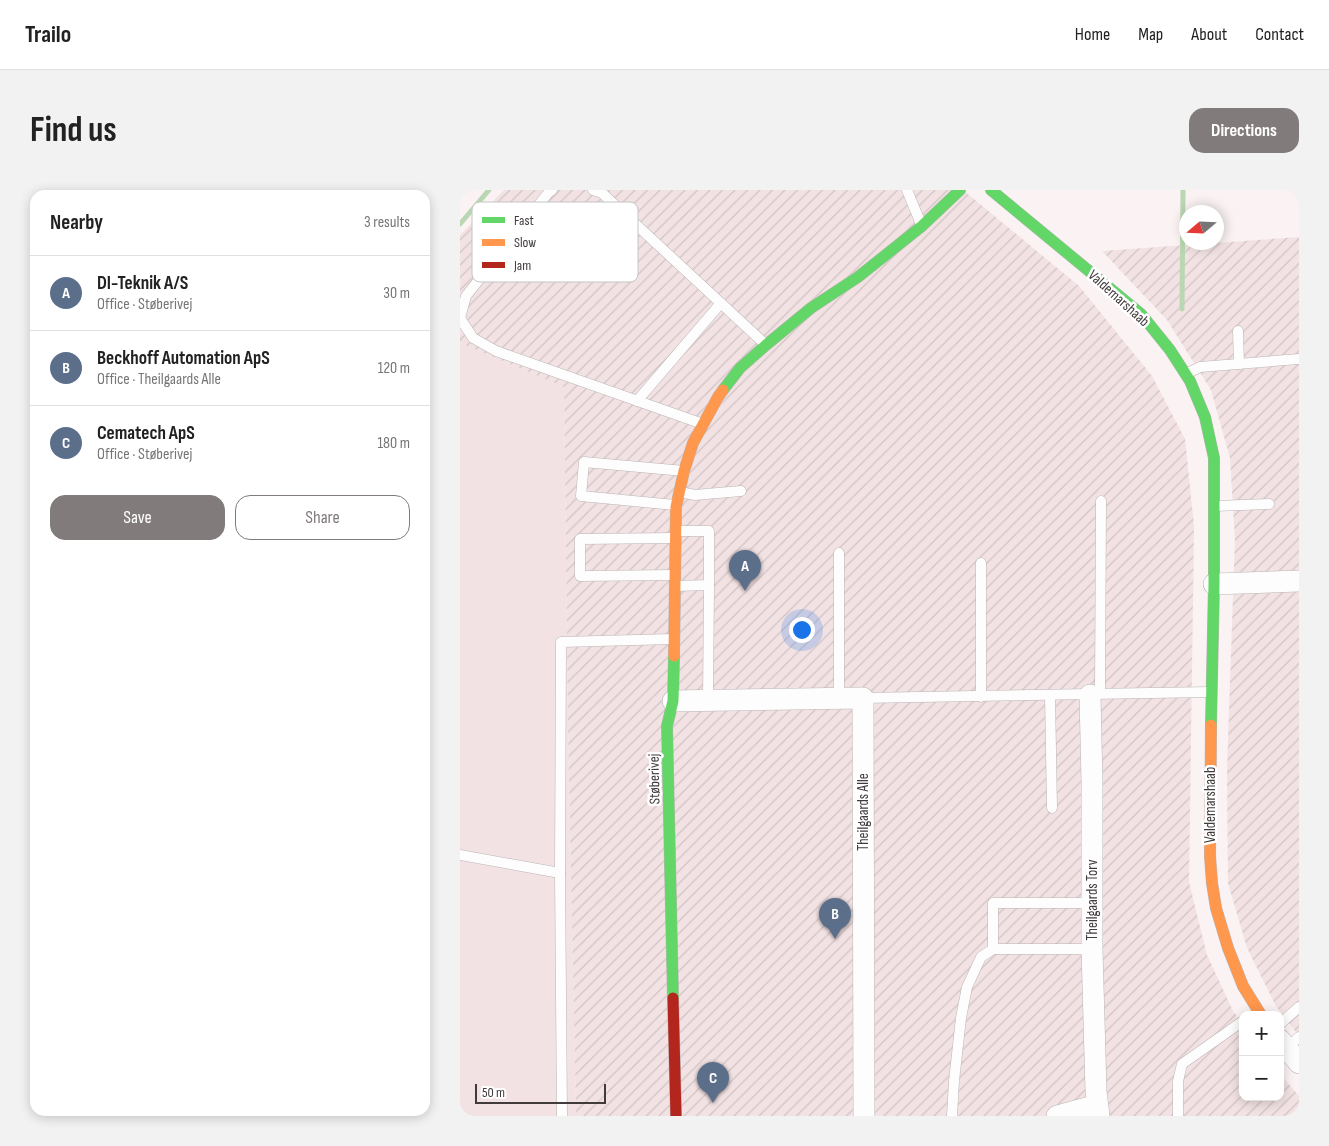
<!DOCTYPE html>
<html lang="en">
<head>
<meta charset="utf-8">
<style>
  body { margin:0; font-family:"Sofia Sans Condensed",sans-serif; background:#f2f2f2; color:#222 }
  .controls { position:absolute; right:15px; bottom:15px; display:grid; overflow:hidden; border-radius:10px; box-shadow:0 2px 12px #0003 }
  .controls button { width:45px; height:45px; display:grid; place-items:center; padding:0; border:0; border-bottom:1px solid #e0e0e0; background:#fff; color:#222; font:25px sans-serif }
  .compass { position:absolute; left:719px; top:15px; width:45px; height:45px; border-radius:50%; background:#fff; box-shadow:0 2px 12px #0003; rotate:251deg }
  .scale { position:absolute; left:15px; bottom:12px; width:131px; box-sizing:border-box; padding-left:5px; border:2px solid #413b3c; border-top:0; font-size:14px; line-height:18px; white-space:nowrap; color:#413b3c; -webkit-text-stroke:4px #fff; paint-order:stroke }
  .you { position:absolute; left:341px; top:439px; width:18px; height:18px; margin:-12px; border:4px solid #fff; border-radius:50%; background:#1a73e8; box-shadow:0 0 0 8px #1a73e833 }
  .badge { display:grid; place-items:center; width:32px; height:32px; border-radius:50%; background:#827b7c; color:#fff; font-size:16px; font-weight:700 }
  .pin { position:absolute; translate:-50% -41px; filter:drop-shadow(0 1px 2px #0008) }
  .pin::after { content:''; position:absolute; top:26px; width:18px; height:15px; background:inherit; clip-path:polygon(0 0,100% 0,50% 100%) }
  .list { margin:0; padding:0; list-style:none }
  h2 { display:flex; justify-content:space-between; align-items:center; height:65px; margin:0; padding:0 20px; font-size:21px }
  h2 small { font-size:16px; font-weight:400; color:#767676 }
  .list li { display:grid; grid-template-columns:32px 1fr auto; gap:15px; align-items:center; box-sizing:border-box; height:75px; padding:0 20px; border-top:1px solid #e0e0e0 }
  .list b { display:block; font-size:19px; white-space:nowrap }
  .list p { margin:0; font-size:16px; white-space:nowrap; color:#767676 }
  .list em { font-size:16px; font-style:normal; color:#767676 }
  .actions { display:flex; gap:10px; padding:15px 20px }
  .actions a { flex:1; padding:11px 0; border:1px solid #827b7c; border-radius:15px; text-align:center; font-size:18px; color:#827b7c }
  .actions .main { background:#827b7c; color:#fff }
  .map { position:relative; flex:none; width:839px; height:926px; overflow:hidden; border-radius:15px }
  header { display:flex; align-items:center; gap:30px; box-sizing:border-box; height:70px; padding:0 25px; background:#fff; border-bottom:1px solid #e0e0e0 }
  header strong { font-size:24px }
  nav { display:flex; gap:28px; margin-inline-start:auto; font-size:18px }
  .intro { display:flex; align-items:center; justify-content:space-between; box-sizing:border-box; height:120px; padding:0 30px }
  h1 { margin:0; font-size:35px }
  .button { padding:12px 22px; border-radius:15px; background:#827b7c; color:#fff; font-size:18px; font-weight:700 }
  main { display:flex; gap:30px; padding:0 30px }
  aside { flex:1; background:#fff; border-radius:15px; box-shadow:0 2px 12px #0003 }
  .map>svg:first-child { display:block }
  .built { fill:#f2e2e3 }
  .industrial { fill:url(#industrial-furrows) }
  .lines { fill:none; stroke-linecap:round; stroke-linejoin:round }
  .stream { stroke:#b9d7b3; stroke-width:5 }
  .lane-casing { stroke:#bbb5b6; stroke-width:11 }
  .street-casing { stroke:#bbb5b6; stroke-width:22 }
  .fast-casing { stroke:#bbb5b6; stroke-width:12 }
  .slow-casing { stroke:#bbb5b6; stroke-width:12 }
  .jam-casing { stroke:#bbb5b6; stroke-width:12 }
  .lane { stroke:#fefdfd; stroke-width:10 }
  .street { stroke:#fefdfd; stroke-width:21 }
  .fast { stroke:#63d668; stroke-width:11 }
  .slow { stroke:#ff974d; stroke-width:11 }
  .jam { stroke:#b3261e; stroke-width:11 }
  .labels { text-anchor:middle; stroke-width:5; stroke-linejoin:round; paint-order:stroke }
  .street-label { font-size:15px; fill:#413b3c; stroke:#fff }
  .key { fill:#fff; stroke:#c6c4c4; stroke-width:1 }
  .key-label { font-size:14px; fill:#413b3c }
</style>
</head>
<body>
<header>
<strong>Trailo</strong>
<nav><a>Home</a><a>Map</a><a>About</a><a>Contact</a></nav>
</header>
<div class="intro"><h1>Find us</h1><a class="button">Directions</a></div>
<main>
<aside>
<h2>Nearby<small>3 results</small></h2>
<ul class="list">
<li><span class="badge" style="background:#5c6f8a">A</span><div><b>DI-Teknik A/S</b><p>Office · Støberivej</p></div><em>30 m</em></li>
<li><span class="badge" style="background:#5c6f8a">B</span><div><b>Beckhoff Automation ApS</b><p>Office · Theilgaards Alle</p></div><em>120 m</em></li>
<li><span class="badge" style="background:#5c6f8a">C</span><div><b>Cematech ApS</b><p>Office · Støberivej</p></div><em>180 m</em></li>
</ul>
<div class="actions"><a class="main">Save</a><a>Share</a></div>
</aside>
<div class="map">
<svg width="839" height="926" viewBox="0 0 839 926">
  <defs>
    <pattern id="industrial-furrows" width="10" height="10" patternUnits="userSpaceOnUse" patternTransform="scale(1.25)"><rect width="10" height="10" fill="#f2e2e3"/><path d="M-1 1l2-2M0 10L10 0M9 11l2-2" fill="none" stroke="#d1c3c4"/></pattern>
  </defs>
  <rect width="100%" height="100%" fill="#faf2f3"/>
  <path class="built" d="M0,153l104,44 4,341 8,388h-116z"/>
  <g class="industrial">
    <path d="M44,0h459l116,96 73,90 33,63 9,87 -5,356 18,73 26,56 10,13v73h37v-23l19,22v20h-723l-8,-388 -4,-341 -104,-44v-108z"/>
    <path d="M839,47v799l-23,-30 -29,-58 -19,-65 -1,-114 8,-230 -5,-81 -19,-68 -44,-70 -65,-69z"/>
  </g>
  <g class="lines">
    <g class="stream">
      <path d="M0,34l29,-34"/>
      <path d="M722,119l1,-119"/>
    </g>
    <g class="lane-casing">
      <g id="lane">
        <path d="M92,0l-3,2 -83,104 -6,22 13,20 23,13 207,73"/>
        <path d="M133,0l9,3 163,151"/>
        <path d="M447,0l14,34"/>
        <path d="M778,141l1,33"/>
        <path d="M726,184l14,-7 99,-8"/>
        <path d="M177,211l84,-98"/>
        <path d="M220,302l15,3 46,-4"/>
        <path d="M215,315l-94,-9 3,-34 100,9"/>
        <path d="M755,316l54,-2"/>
        <path d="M521,373v134"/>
        <path d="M213,385l-93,1v-37l94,-1"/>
        <path d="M215,396l34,-1v-54h-33"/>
        <path d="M640,504l1,-193"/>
        <path d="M590,505l2,113"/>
        <path d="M403,508l347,-6"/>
        <path d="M379,509v-146"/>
        <path d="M248,510l1,-115"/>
        <path d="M0,665l100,18 2,243"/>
        <path d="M100,683l1,-231 112,-3"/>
        <path d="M533,759v-46h99"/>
        <path d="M820,834l19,-17"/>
        <path d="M827,858l12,-11"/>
        <path d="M492,926l2,-35 7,-63 6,-31 14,-30 12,-8h99"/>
        <path d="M718,926v-35l4,-17 61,-43"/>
      </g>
    </g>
    <g class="street-casing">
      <g id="street">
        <path d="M754,394l85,-3"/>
        <path d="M630,505l2,87v167l4,142 3,25"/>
        <path d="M213,511l190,-3 1,418"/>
        <path d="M820,850l19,23"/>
        <path d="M597,926l40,-11"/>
      </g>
    </g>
    <g class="fast-casing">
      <g id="fast">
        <path d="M531,0l150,124 29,36 20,31 15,36 9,41v126l-3,141"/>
        <path d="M263,200l17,-22 26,-23 45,-37 47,-31 64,-51 38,-36"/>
        <path d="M213,808l-6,-272 6,-25 1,-45"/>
      </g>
    </g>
    <g class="slow-casing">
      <g id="slow">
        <path d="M214,466l2,-149 8,-36 9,-28 25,-46 5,-7"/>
        <path d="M751,535l-1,131 2,27 4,25 12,40 15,38 18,29"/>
      </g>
    </g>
    <g class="jam-casing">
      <path id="jam" d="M213,808l3,118"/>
    </g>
    <use href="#lane" class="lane"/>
    <use href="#street" class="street"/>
    <use href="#fast" class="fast"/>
    <use href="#slow" class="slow"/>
    <use href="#jam" class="jam"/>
  </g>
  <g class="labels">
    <g class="street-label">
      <text transform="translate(659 108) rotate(42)" y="5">Valdemarshaab</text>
      <text transform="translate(194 589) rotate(-91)" y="5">Støberivej</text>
      <text transform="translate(750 615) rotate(-90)" y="5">Valdemarshaab</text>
      <text transform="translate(403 622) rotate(-90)" y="5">Theilgaards Alle</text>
      <text transform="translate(632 710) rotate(-90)" y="5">Theilgaards Torv</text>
    </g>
  </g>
  <rect x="12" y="12" width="166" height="80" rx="8" class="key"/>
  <rect x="22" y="27" width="23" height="6" fill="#63d668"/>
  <rect x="22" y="49" width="23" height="7" fill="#ff974d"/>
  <rect x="22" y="72" width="23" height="6" fill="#b3261e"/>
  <g class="key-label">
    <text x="54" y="35">Fast</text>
    <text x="54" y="57">Slow</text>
    <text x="54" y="80">Jam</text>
  </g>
</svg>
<div class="controls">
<button>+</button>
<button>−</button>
</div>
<svg class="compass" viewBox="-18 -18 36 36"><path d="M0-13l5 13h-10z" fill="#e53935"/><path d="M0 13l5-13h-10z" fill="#767676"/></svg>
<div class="scale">50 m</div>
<div class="you"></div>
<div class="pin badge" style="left:285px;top:401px;background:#5c6f8a">A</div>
<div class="pin badge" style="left:375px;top:749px;background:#5c6f8a">B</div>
<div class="pin badge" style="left:253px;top:913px;background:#5c6f8a">C</div>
</div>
</main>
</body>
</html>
